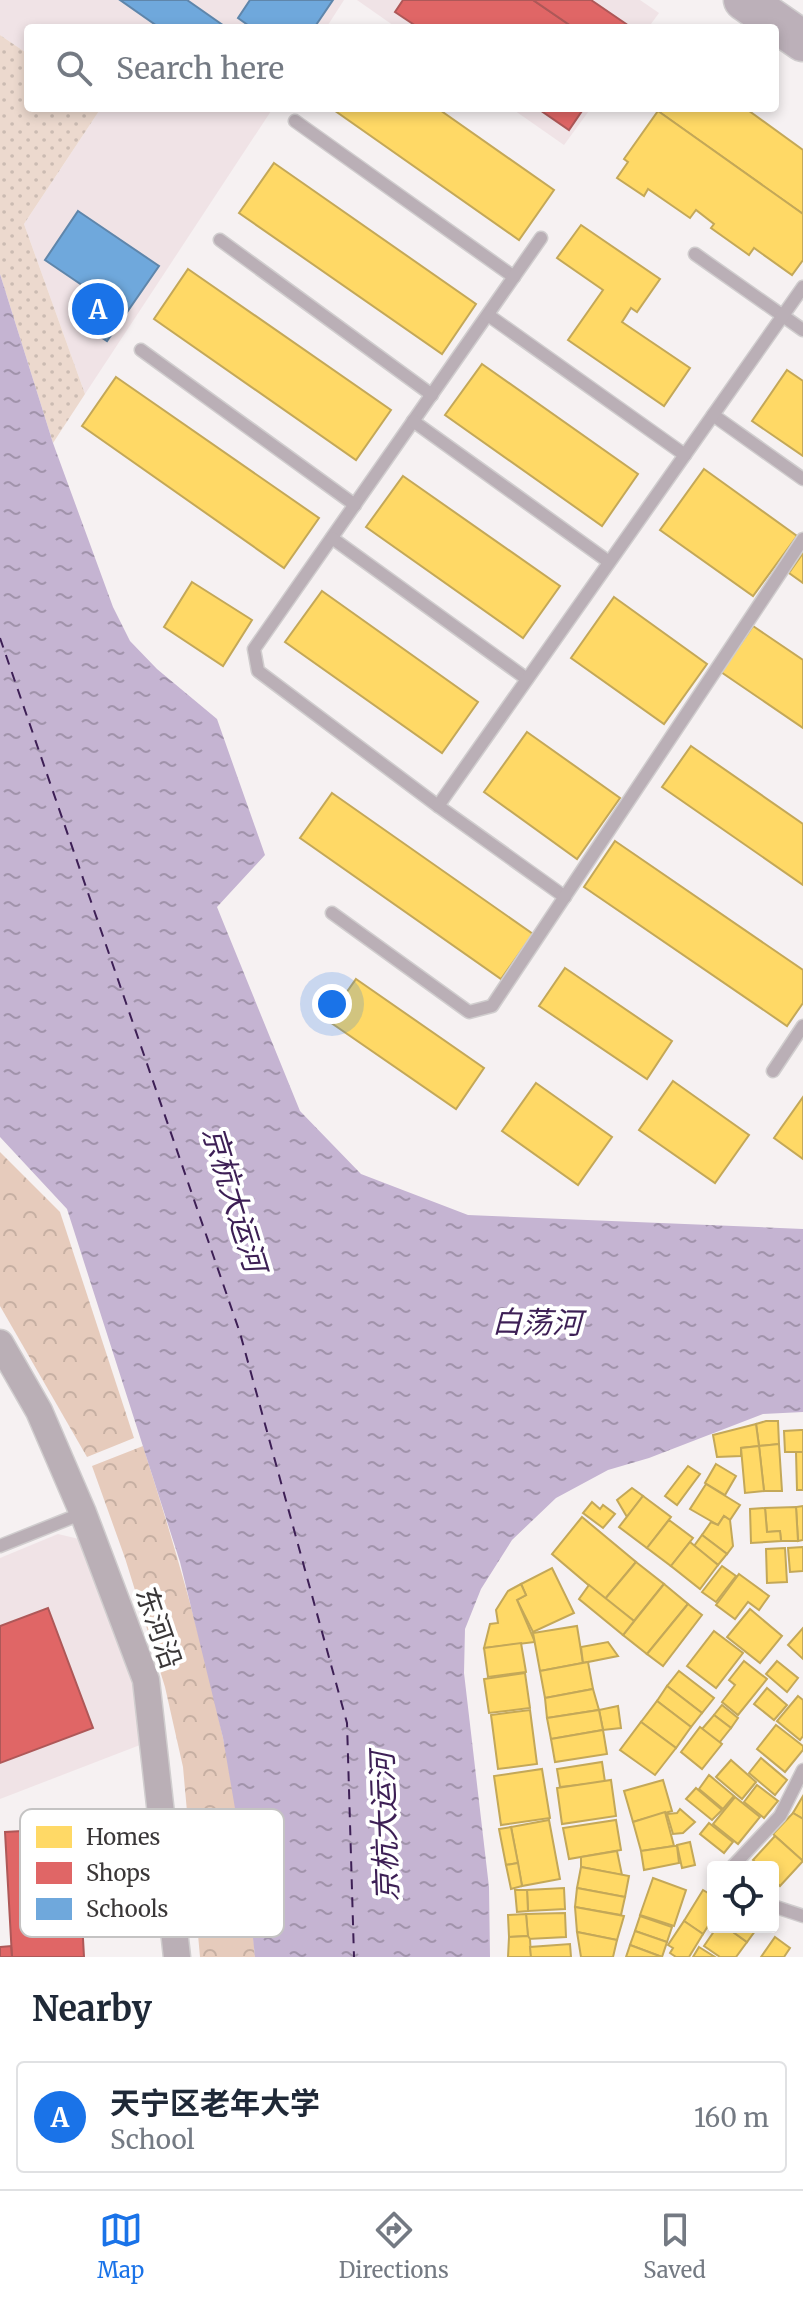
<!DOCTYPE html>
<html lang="en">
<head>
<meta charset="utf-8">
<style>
  body { margin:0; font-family:Merriweather,"Noto Sans SC",serif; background:#f2f2f3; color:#1f2937 }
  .controls { position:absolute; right:24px; bottom:24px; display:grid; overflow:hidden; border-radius:8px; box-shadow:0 4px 12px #0003 }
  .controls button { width:72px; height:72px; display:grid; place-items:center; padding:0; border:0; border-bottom:2px solid #e0e1e3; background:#fff; color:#1f2937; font:40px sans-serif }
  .you { position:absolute; left:332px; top:1004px; width:28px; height:28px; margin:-20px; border:6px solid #fff; border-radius:50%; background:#1a73e8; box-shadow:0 0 0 12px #1a73e833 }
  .badge { display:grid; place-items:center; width:52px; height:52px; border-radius:50%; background:#1a73e8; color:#fff; font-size:26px; font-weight:700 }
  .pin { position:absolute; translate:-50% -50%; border:4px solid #fff; box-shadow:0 2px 8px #0006 }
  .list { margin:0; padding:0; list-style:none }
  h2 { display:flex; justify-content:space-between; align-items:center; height:104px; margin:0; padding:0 32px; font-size:34px }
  h2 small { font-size:26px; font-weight:400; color:#747a83 }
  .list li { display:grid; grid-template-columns:52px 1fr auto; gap:24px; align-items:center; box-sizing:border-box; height:112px; margin:0 16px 16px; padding:0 16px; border:2px solid #e0e1e3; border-radius:8px }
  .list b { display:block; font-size:30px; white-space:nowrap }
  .list p { margin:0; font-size:26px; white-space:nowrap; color:#747a83 }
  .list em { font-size:26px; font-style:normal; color:#747a83 }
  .icon { flex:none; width:44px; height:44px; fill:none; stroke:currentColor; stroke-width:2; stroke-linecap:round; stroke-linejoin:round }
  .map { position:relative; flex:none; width:803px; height:1957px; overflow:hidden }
  .search { position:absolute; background:#fff; box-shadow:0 4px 12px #0003; left:24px; right:24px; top:24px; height:88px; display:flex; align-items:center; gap:20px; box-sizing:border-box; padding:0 28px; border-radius:8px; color:#747a83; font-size:30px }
  .sheet { height:232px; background:#fff }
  nav { display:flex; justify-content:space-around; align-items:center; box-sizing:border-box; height:112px; border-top:2px solid #e0e1e3; background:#fff; font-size:22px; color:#747a83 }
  nav a { display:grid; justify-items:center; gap:4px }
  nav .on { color:#1a73e8 }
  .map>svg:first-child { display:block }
  .built { fill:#f0e3e6 }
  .grass { fill:url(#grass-dots) }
  .forest { fill:url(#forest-crowns) }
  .water { fill:url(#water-ripples) }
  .homes { fill:#ffd966; stroke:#c4a858; stroke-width:2 }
  .shops { fill:#e06666; stroke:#ae5858; stroke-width:2 }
  .schools { fill:#6fa8dc; stroke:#5f86ab; stroke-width:2 }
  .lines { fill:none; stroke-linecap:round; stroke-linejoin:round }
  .ferry { stroke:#3d1f55; stroke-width:2; stroke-dasharray:10 8; stroke-linecap:butt }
  .lane-casing { stroke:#d0cdce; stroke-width:15 }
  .street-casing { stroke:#d0cdce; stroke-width:29 }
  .primary-casing { stroke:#d0cdce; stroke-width:43 }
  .lane { stroke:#baafb6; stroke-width:12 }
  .street { stroke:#baafb6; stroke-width:26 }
  .primary { stroke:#bcb0b9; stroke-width:40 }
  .labels { text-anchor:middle; stroke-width:8; stroke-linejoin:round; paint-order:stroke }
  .street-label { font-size:28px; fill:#3a3738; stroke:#fff }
  .water-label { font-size:30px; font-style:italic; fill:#3d1f55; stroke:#fff }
  .key { fill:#fff; stroke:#c4c3c3; stroke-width:2 }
  .key-label { font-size:22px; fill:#3a3738 }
</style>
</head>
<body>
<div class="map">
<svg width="803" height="1957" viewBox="0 0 803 1957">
  <defs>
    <pattern id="grass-dots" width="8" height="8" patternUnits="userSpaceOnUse" patternTransform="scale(2)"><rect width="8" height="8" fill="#ecd9ce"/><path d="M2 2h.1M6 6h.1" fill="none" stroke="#cbbbb2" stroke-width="1.8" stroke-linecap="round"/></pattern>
    <pattern id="forest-crowns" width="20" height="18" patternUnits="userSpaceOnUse" patternTransform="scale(2)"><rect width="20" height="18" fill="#e6cbbc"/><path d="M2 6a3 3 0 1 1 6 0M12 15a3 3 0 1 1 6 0" fill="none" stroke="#c6afa2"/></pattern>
    <pattern id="water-ripples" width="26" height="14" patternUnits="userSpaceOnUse" patternTransform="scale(2)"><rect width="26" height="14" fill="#c5b4d2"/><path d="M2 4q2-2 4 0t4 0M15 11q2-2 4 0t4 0" fill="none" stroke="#a193ab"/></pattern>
  </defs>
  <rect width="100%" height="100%" fill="#f6f1f2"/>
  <g class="built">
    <path d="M0,0h344l-18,28h-298v26l-28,-19z"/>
    <path d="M357,0h283l19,13 -11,15h-251z"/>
    <path d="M101,108h172l-188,286 -61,-170z"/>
    <path d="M511,108h80l-27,37z"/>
    <path d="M58,1534l21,5 53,137 8,69 -140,54v-241z"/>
  </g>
  <path class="grass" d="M0,35l28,19v54h73l-77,116 61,170 -32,49 -53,-169z"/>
  <g class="forest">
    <path d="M0,1152l60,60 74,226 -47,19 -87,-151z"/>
    <path d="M143,1446c53,166 100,337 112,511h-55l-17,-190 -18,-80 -40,-129 -33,-92z"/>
  </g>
  <path class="water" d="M0,274l53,169 60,164 17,34 27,28 60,50 48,136 -48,52 83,204 61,63 107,41 335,14v183l-40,2 -114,44 -41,12 -52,28 -44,42 -31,49 -16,40 -1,44 25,214 1,70h-235l-9,-84 -23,-135 -43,-176 -113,-353 -67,-72z"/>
  <g class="homes">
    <path d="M331,108h106l117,82 -35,50z"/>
    <path d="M661,108h84l58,42v64l-145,-103z"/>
    <path d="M658,111l145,103v46l-11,15 -38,-27 -5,7 -38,-27 3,-4 -18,-14 -6,8 -42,-29 -4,7 -27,-18 11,-16 -4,-3z"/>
    <path d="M274,163l202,141 -34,50 -203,-141z"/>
    <path d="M581,225l79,54 -23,33 -6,-4 -9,14 68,46 -26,38 -96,-66 35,-50 -46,-32z"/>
    <path d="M188,269l203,141 -35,50 -202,-141z"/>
    <path d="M482,364l156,110 -36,52 -157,-111z"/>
    <path d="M787,370l16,11v75l-51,-35z"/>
    <path d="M116,377l203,141 -35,50 -202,-142z"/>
    <path d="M704,469l93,67 -44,60 -93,-66z"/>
    <path d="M403,476l157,110 -37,52 -157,-111z"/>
    <path d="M803,553v30l-14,-10z"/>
    <path d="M192,582l60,38 -29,46 -59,-39z"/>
    <path d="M322,591l156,111 -36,51 -157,-111z"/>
    <path d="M614,597l93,67 -43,60 -93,-66z"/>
    <path d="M753,626l50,34v68l-82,-56z"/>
    <path d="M527,732l93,66 -43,61 -93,-67z"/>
    <path d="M691,746l112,78v61l-141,-98z"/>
    <path d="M332,793l201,141 -32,45 -201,-141z"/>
    <path d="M615,841l188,129v33l-16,23 -203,-139z"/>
    <path d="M565,968l107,73 -25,38 -108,-73z"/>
    <path d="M356,979l128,89 -28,41 -129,-89z"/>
    <path d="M673,1081l76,54 -34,48 -76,-53z"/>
    <path d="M536,1083l76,54 -34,48 -76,-54z"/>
    <path d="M803,1097v62l-29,-21z"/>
    <path d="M766,1421h12l1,23 -20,2 -3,-22z"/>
    <path d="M756,1424l3,22 -18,2v8l-24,1 -4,-22z"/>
    <path d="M801,1430h2v22h-18l-1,-21z"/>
    <path d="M779,1444l3,47h-18l-5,-45z"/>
    <path d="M759,1446l5,45 -19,2 -4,-45z"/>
    <path d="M796,1452h7v38h-6z"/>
    <path d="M716,1464l20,12 -11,19 -20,-12z"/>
    <path d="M688,1466l12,8 -23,31 -12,-9z"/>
    <path d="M706,1484l34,21 -10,15 -6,-4 -6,9 -28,-16z"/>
    <path d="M632,1488l11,8 -16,21 -10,-17z"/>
    <path d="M643,1496l28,21 -24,31 -28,-21z"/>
    <path d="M592,1502l8,7 3,-4 12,9 -12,14 -20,-15z"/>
    <path d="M803,1506v34l-5,1 -2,-34z"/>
    <path d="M796,1507l2,34h-17l-1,-10 -13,1 -2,-24z"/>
    <path d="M765,1508l2,24 13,-1 1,10 -30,2 -1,-34z"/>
    <path d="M724,1516l6,4 3,26 -6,8 -25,-19 9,-13 7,3z"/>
    <path d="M582,1517l54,45 -31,37 -53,-45z"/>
    <path d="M669,1520l24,18 -22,28 -24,-18z"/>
    <path d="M702,1535l25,19 -9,11 -24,-19z"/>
    <path d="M690,1542l28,23 -18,24 -29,-23z"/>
    <path d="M803,1547v24l-13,1 -2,-24z"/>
    <path d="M785,1548l2,34 -20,1 -1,-34z"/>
    <path d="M636,1562l28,22 -30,37 -29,-22z"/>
    <path d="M722,1566l14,10 -20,26 -14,-10z"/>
    <path d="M552,1568l22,45 -41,19 -16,-32 9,-5 -5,-11z"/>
    <path d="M739,1574l30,22 -10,14 -11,-8 -13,17 -19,-14z"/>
    <path d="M521,1584l5,11 -9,5 18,42 -51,6 6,-24 8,-1 -2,-13 12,-19z"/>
    <path d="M664,1584l24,20 -41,50 -24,-19z"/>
    <path d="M589,1585l45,36 -11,14 -44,-36z"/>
    <path d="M688,1604l14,11 -39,51 -16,-12z"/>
    <path d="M750,1609l32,27 -22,27 -33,-26z"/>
    <path d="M577,1626l6,37 -43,8 -7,-38z"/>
    <path d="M803,1628v31l-15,-14z"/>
    <path d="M714,1631l29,22 -27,35 -29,-22z"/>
    <path d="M608,1642l10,14 -35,7 -2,-16z"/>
    <path d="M521,1643l5,29 -38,5 -4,-29z"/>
    <path d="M744,1661l23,18 -29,36 -16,-13 13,-17 -6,-5z"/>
    <path d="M777,1661l21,17 -11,14 -21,-18z"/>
    <path d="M588,1662l5,27 -48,9 -5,-27z"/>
    <path d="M679,1671l35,27 -12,15 -35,-27z"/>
    <path d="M525,1673l5,35 -41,5 -5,-34z"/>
    <path d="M667,1686l35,27 -11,14 -34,-26z"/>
    <path d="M767,1688l20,17 -13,15 -20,-16z"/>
    <path d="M593,1689l6,21 -52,8 -2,-20z"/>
    <path d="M798,1696l5,4v36l-3,4 -23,-19z"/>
    <path d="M657,1701l34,26 -15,21 -35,-26z"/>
    <path d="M722,1705l16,13 -7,10 -17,-13z"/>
    <path d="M618,1706l3,22 -18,2 -4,-20z"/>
    <path d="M530,1710l7,54 -39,5 -7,-54z"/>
    <path d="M599,1710l4,20 -52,9 -4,-21z"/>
    <path d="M714,1715l17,13 -12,15 -17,-14z"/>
    <path d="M641,1722l35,26 -21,27 -35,-25z"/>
    <path d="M776,1725l27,21v4l-18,22 -28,-23z"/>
    <path d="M700,1727l22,17 -20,25 -21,-17z"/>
    <path d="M603,1730l4,24 -52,8 -4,-23z"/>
    <path d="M761,1758l26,22 -12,15 -26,-22z"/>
    <path d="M731,1760l25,22 -14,17 -26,-22z"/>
    <path d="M602,1762l3,20 -45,5 -3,-18z"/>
    <path d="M542,1769l8,49 -49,7 -7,-49z"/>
    <path d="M709,1775l25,21 -11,13 -24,-20z"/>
    <path d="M611,1780l5,36 -54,8 -5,-36z"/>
    <path d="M663,1780l9,31 -39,11 -9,-31z"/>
    <path d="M757,1785l21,16 -14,17 -20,-16z"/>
    <path d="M696,1788l26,22 -10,10 -26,-21z"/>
    <path d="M803,1796v23l-10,-6z"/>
    <path d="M735,1797l25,20 -22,27 -25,-20z"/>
    <path d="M680,1809l15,13 -12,11 -10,1 -6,-20 10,-1z"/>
    <path d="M665,1812l9,34 -33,5 -8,-29z"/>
    <path d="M793,1813l10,6v42l-30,-27z"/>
    <path d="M549,1820l11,59 -38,7 -11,-59z"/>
    <path d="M616,1820l5,30 -52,9 -6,-31z"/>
    <path d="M709,1823l24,19 -9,11 -24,-19z"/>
    <path d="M511,1827l7,36 -12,2 -7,-36z"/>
    <path d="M775,1836l28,25 -23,25 -7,-7v-12h-13l-7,-7z"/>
    <path d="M690,1842l5,23 -13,3 -5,-23z"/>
    <path d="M674,1846h3l2,17 -35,7 -3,-19z"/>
    <path d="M617,1851l5,24 -41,-8v-10z"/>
    <path d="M518,1863l4,23 -11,3 -5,-24z"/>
    <path d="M581,1867l48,9 -4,21 -48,-9z"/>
    <path d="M653,1878l33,12 -12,36 -34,-11z"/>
    <path d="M564,1888l1,21 -37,2 -1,-21z"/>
    <path d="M577,1888l48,9 -4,18 -46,-8z"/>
    <path d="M515,1890h12l1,21 -11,1z"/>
    <path d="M703,1890l10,6v22l-10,16 -19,-13z"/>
    <path d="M575,1907l49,9 -7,24 -40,-8z"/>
    <path d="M565,1913l1,24 -38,2 -2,-25z"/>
    <path d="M526,1914l2,22 -19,1 -1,-22z"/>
    <path d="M640,1916l32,11 -5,15 -32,-11z"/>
    <path d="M684,1921l19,13 -14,23h-13l-6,-4 3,-5 -5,-3z"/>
    <path d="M717,1927h9l21,15 -11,15h-16l-16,-11z"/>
    <path d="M726,1927h32l-11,15z"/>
    <path d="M635,1931l32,11 -5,15 -32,-12z"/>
    <path d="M577,1932l40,8 -4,17h-32z"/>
    <path d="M528,1936l2,3 1,18h-23l1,-20z"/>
    <path d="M775,1937l15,11 -6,9h-23z"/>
    <path d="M570,1944l1,13h-40l-1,-10z"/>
    <path d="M630,1945l32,12h-36z"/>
    <path d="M699,1947l16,10h-22z"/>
  </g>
  <g class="shops">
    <path d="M403,0h130l41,28h-155l-24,-16z"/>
    <path d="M533,0h58l41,28h-58z"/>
    <path d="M537,108h47l-15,22z"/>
    <path d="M48,1608l45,120 -93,35v-137z"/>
    <path d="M77,1828l7,129h-72l-7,-125z"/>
    <path d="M11,1946l1,11h-12v-10z"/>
  </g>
  <g class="schools">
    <path d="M120,0h67l40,28h-67z"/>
    <path d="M250,0h83l-19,28h-62l-14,-10z"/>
    <path d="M78,211l81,55 -52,75 -27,-18 18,-27 -53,-36z"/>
  </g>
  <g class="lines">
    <path class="ferry" d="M0,638l240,695 107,390 7,234"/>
    <g class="lane-casing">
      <g id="lane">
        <path d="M295,121l219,156"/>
        <path d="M541,238l-287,411 4,22 180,135 127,91"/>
        <path d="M220,240l212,155"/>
        <path d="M695,254l108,76"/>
        <path d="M488,315l197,140"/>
        <path d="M141,350l214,155"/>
        <path d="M713,415l90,64"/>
        <path d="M413,421l196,141"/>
        <path d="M332,538l195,141"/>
        <path d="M438,806l365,-519"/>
        <path d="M332,913l137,99 23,-6 311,-467"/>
        <path d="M773,1071l30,-45"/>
        <path d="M0,1546l83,-33"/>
        <path d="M732,1867l48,-51 23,-46"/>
        <path d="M773,1906l30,10"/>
      </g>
    </g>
    <g class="street-casing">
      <path id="street" d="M0,1343l39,68 44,102 63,167 31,277"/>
    </g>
    <g class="primary-casing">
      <path id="primary" d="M744,0l59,41"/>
    </g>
    <use href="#lane" class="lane"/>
    <use href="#street" class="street"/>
    <use href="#primary" class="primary"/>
  </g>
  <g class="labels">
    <g class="street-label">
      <text transform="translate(159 1628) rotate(71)" y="10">东河沿</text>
    </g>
    <g class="water-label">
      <text transform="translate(234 1199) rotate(73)" y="10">京杭大运河</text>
      <text transform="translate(537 1323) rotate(1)" y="10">白荡河</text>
      <text transform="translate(385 1827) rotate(-92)" y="10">京杭大运河</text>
    </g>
  </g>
  <rect x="20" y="1809" width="264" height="128" rx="12" class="key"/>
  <rect x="36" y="1826" width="36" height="22" fill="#ffd966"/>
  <rect x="36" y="1862" width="36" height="22" fill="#e06666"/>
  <rect x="36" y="1898" width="36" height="22" fill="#6fa8dc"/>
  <g class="key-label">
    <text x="86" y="1845">Homes</text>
    <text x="86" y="1881">Shops</text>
    <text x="86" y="1917">Schools</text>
  </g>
</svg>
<div class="controls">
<button><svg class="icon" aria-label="locate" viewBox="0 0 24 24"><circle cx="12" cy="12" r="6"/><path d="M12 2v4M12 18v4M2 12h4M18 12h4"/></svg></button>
</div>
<div class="you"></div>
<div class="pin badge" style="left:98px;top:309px">A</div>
<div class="search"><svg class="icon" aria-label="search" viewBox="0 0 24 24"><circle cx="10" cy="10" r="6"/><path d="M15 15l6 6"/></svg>Search here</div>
</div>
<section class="sheet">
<h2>Nearby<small></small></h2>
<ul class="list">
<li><span class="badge">A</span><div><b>天宁区老年大学</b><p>School</p></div><em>160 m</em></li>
</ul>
</section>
<nav>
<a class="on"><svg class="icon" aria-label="map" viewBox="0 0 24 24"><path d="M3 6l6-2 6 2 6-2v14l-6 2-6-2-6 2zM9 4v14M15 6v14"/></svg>Map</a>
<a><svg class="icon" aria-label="directions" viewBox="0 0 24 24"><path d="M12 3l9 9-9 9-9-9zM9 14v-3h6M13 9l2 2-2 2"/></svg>Directions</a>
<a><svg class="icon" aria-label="saved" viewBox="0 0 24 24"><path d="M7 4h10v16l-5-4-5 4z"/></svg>Saved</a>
</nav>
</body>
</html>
